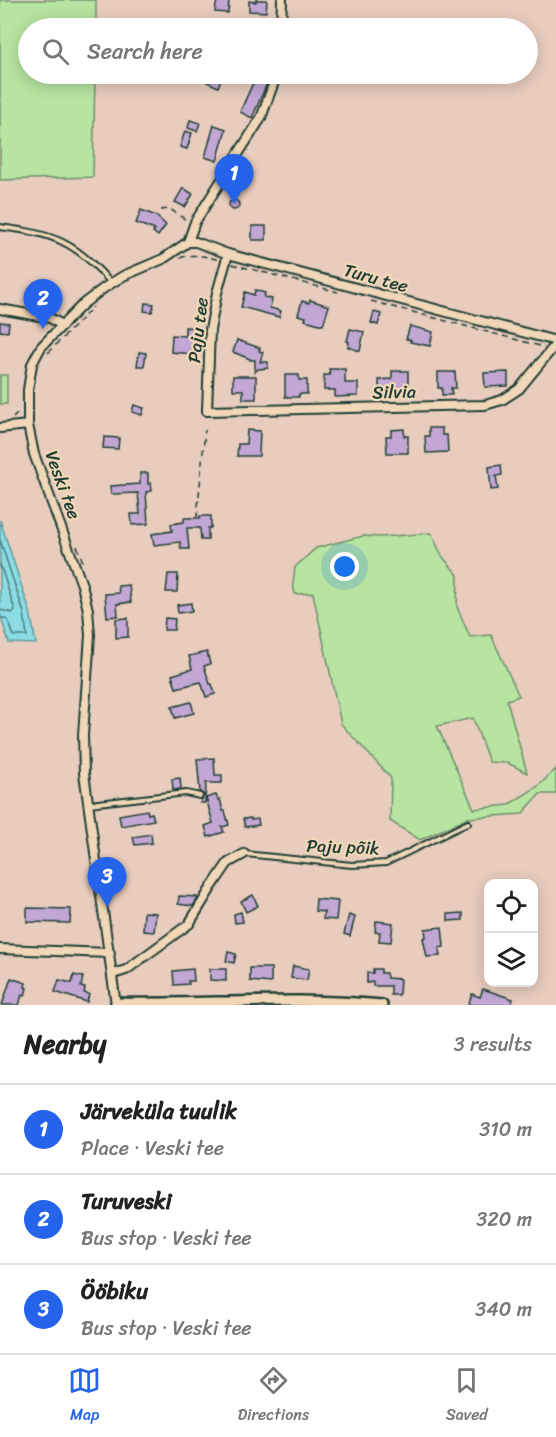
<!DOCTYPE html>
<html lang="en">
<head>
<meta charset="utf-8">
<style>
  body { margin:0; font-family:Sriracha,sans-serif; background:#f2f2f2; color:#222 }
  .controls { position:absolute; right:18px; bottom:18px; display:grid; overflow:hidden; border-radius:12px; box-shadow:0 3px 15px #0003 }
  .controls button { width:54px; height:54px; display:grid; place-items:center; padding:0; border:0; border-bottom:2px solid #e0e0e0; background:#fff; color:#222; font:30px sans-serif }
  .you { position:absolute; left:345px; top:567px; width:21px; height:21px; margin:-15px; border:4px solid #fff; border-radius:50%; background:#1a73e8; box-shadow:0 0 0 9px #1a73e833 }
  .badge { display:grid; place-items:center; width:39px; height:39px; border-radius:50%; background:#2563eb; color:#fff; font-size:20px; font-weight:700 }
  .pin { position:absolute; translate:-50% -50px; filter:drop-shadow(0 2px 3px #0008) }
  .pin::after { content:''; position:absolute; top:32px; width:21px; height:18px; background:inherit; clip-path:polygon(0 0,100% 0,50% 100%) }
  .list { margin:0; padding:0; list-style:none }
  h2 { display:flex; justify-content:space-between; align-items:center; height:78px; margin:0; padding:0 24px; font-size:26px }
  h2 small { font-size:20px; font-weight:400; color:#767676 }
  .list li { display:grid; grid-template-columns:39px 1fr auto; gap:18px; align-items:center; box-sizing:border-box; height:90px; padding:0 24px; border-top:2px solid #e0e0e0 }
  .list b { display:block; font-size:22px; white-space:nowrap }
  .list p { margin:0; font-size:20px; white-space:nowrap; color:#767676 }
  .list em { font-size:20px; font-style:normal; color:#767676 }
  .icon { flex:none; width:33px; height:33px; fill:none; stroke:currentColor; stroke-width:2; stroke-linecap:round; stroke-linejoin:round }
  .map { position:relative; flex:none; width:556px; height:1005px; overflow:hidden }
  .search { position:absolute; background:#fff; box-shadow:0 3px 15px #0003; left:18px; right:18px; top:18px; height:66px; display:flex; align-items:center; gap:15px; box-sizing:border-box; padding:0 21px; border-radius:33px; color:#767676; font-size:22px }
  .sheet { height:348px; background:#fff }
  nav { display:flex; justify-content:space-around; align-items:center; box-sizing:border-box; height:84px; border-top:2px solid #e0e0e0; background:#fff; font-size:16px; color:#767676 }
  nav a { display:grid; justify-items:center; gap:3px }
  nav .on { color:#2563eb }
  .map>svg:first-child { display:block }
  .green { fill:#b7e4a1; stroke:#6b906a; stroke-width:1.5 }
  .water { fill:#8bdce4; stroke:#609c9e; stroke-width:1.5 }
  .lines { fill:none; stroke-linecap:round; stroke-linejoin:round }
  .shore { stroke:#4a7d7a; stroke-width:1.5 }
  .building { fill:#c2a7d4; stroke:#1f3d34; stroke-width:1.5 }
  .service-casing { stroke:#1f3d34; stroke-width:8 }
  .minor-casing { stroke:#1f3d34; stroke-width:12 }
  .tertiary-casing { stroke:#1f3d34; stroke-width:14 }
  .path { stroke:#1f3d34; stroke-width:1.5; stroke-dasharray:6 4.5; stroke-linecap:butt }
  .service { stroke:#f1d7b8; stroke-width:4 }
  .minor { stroke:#f1d7b8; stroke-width:8 }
  .tertiary { stroke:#f1d7b8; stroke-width:9 }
  .labels { text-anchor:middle; stroke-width:4.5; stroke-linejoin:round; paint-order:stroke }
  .street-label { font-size:18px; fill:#1f3d34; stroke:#f1d7b8 }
</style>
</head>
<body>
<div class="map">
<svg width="556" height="1005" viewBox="0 0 556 1005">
  <rect width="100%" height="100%" fill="#e8cdbe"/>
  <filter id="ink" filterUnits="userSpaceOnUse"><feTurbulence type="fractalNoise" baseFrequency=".0167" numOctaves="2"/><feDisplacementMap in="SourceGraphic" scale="12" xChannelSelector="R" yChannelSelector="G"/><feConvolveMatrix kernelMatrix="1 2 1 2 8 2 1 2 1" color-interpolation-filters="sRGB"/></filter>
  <g filter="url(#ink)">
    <g class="green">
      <path d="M0,0h96v28h-68v46h67l-2,103 -93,3z"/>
      <rect x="0" y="375" width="7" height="29"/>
      <path d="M431,533l11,23 16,19 -1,32 13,30 21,-2 28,61 -12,4 20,73 -19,-10 -19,-1 -16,-44 -36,8 37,83 34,-4 29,-18 19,-18v25h-16l-18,20 -54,4 -48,22 -30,-19 1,-43 -50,-54 -28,-131 -18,1 -2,-10 2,-17 21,-19 47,-12 18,1z"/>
    </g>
    <path class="water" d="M0,520l30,92 6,32 -27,-1 -9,-29z"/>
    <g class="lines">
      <g class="shore">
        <path d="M0,540l24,73 3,23h-13l-6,-16 -8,-3"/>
        <path d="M0,564l15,46 -3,3 -12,-3"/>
      </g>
    </g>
    <g class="building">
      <path d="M217,0h12l-1,13 -13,-1z"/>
      <path d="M256,0h11l-1,12 -17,-1v-10l7,1z"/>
      <path d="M211,74h12l-5,13 -11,-5z"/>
      <path d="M257,74h14l-19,44 -12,-6z"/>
      <path d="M190,120l10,3 -3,8 -9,-3z"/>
      <path d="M214,125l12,4 -9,32 -12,-4z"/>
      <path d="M185,131l7,2 -5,16 -7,-2z"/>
      <path d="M183,188l10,6 -8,13 -10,-5z"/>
      <circle cx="234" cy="205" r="5"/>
      <path d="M141,210l15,6 10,9 -8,11 -5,-4 2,-2 -19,-7z"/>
      <rect x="252" y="226" width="14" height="14"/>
      <path d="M38,285l15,2 -3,15 -9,-1 1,-4 -6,-1z"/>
      <path d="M255,290l10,3 -1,4 8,2 -2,9 11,3 -2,6 -38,-10 4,-15 9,3z"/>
      <path d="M310,300l19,6 -6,19 -18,-5 1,-3 -8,-2 4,-14 7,2z"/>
      <path d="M145,303l9,1 -2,8 -8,-1z"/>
      <path d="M374,312l7,2 -3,11 -7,-2z"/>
      <path d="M0,322l9,1 -1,9 -8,-1z"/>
      <path d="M410,326l23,6 -3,14 -20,-4 1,-2 -5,-1z"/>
      <path d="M185,327l11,1 -2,26 -23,-2 1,-17 13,1z"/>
      <path d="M350,329l14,3 -4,19 -12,-4 1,-5 -2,-1z"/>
      <path d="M237,340l23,8 -1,3 4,1 -3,10h8v6l-10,1 -3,3v-12h-5v-1l-17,-7z"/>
      <path d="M139,352l7,1 -2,13h-7z"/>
      <path d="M329,369h16v14h13v13l-23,1v-7h-11v-15h6z"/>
      <path d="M392,371h16v19h-29v-10l13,-1z"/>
      <path d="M438,372h17l1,16h-5l1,7h-10v-7h-4z"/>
      <path d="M508,372v14l-23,1 -1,-14z"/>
      <path d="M285,375h14v5h8v14h-8v3h-14z"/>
      <path d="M233,376h23v23h-13v-9h-10z"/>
      <path d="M134,405l10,3 -2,7 -10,-3z"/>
      <path d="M429,428h13v7h5l1,17 -22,1 -1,-17h4z"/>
      <path d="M404,429v7h4v17h-21l-1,-17h5v-6z"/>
      <path d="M247,430l13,1 -1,25h-22l1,-12h8z"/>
      <path d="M104,437l15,1 -1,11 -15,-1z"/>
      <path d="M501,465l1,10 -6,1 2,13 -7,1 -2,-23z"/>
      <path d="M140,473h8v11l3,-1 1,8 -6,1 2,32 -16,1 -1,-11h9l-2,-21 -27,1 -1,-8 30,-2z"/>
      <path d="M200,516h11v12h-3v12h-7l-1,-12h-13l2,21h-8l-1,-7 -26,3 -2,-11 20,-3 -1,-7 13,-2v-4h16z"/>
      <path d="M168,574h10l-1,18h-11z"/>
      <path d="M129,585l2,17 -14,2 1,12 -11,1 -2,-23 14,-1 -1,-7z"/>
      <path d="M191,603l1,8 -14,2 -1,-8z"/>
      <path d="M128,618v19l-12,1v-19z"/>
      <path d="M165,618l10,1 -1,11h-10z"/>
      <path d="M207,652l3,12 -6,2 6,18h2l3,10 -9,3 -5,-15 -25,6 -4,-13 20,-6 -3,-13z"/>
      <path d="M191,702l3,11 -19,5 -3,-11z"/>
      <path d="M214,758l1,17h7v8h-16l-1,20h-5l4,-8 -4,-3 -3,-33z"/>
      <path d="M180,778l1,11 -8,1 -1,-11z"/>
      <path d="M216,795l2,5 2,-1 3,12h2l4,14 -7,2 2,5 -16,5 -3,-11 8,-3 -7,-25z"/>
      <path d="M147,810l1,4 4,-1 2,7 -33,6 -2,-11z"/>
      <path d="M251,818v2l7,-1 1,6 -14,2 -2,-8z"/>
      <path d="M151,834l1,9 -17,2 -2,-8z"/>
      <path d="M253,895l5,11 -12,6 -5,-11z"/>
      <path d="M179,896l18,1v3l-4,6 -15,-2z"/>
      <path d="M316,899l22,2 -2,19 -13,-1 1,-7 -9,-1z"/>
      <path d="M27,908l44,1 -1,14 -43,-1z"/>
      <path d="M144,912l12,1 -2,19 -11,-1z"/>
      <path d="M241,912l2,10 -8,1 -1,-9z"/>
      <path d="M463,913v7l-15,1v-7z"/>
      <path d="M349,915l6,2 -5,19 -6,-2z"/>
      <path d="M376,921l17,2 -2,19 -12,-1 1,-9h-5z"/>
      <path d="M442,927l2,20 -5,1 1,8 -13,1 -4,-19 3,-1 -1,-8z"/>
      <path d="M228,952l8,2 -2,9 -8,-2z"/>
      <path d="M293,966l16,3 -2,11 -16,-2z"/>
      <path d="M250,968h21v15l-21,-2z"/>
      <path d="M193,969l1,12h-6l1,3 -15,1 -1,-14z"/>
      <path d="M210,969h16v12l-16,-1z"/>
      <path d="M373,969h8v4h5l1,5 13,1 -1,16h-8v-9h-18v-4l-6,1v-10h6z"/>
      <path d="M74,975l9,2 -2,10 4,1 -1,5 5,1 -2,8 -32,-10 4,-12 13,3z"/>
      <path d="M11,978l15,5 -1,4 2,1 -2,8 -3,-1 -3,10h-17z"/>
      <path d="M483,989l30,10 -2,6h-43l4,-11 8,3z"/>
    </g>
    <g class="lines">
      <g class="service-casing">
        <g id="service">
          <path d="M0,227c54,7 75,14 111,56"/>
          <path d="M89,804l97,-11 14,3"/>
          <path d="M245,854l107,11 34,-2 82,-40"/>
        </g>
      </g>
      <g class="minor-casing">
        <g id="minor">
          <path d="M281,28l1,-28"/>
          <path d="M188,242h8l32,12 328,87"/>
          <path d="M228,254l-11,39 -7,37 -3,81 278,-6 17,-5 17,-11 37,-45"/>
          <path d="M0,309l50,9 12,7"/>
          <path d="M0,428l28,-3"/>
          <path d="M0,949l110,4"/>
          <path d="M113,974l13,-4 63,-46 22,-36 17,-25 16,-9"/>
          <path d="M116,1005l-32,-232 -1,-38 7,-100 -2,-25 -6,-25 -48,-131 -6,-29v-35l4,-26 9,-17 42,-43 21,-16 19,-12 40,-17 25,-17 7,-20 66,-104 16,-44"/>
        </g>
      </g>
      <g class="tertiary-casing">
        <path id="tertiary" d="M116,1003c89,2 178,-7 266,2"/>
      </g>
      <g class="path">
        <path d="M161,210l9,-1 16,11"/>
        <path d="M180,258c12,-5 27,-2 39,2"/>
        <path d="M232,264l106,28"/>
        <path d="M371,301l173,46"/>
        <path d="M48,353l45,-46"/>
        <path d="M13,418l7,-7"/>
        <path d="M197,517l8,-87"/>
        <path d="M77,546l6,16"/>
      </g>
      <use href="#service" class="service"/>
      <use href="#minor" class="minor"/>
      <use href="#tertiary" class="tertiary"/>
    </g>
  </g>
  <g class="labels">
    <g class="street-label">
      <text transform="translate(376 278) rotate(15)" y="6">Turu tee</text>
      <text transform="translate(198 330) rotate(-83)" y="6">Paju tee</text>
      <text transform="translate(394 392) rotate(-1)" y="6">Silvia</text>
      <text transform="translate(63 485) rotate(70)" y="6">Veski tee</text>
      <text transform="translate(343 847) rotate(2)" y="6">Paju põik</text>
    </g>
  </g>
</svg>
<div class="controls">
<button><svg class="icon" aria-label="locate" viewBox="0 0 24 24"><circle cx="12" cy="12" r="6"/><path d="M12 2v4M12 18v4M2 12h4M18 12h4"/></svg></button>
<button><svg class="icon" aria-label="layers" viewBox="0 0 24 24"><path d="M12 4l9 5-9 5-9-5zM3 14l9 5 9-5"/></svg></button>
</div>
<div class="you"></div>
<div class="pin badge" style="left:234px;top:204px">1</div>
<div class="pin badge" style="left:43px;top:329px">2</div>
<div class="pin badge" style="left:107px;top:907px">3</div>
<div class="search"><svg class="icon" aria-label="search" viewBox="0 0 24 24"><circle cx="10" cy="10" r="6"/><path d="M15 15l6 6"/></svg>Search here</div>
</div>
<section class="sheet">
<h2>Nearby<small>3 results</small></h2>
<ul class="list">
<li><span class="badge">1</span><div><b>Järveküla tuulik</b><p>Place · Veski tee</p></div><em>310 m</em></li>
<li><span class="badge">2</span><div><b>Turuveski</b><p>Bus stop · Veski tee</p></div><em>320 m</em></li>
<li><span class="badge">3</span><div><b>Ööbiku</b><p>Bus stop · Veski tee</p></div><em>340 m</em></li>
</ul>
</section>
<nav>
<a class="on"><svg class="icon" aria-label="map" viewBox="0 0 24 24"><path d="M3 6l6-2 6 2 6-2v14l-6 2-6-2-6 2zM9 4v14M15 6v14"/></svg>Map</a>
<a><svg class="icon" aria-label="directions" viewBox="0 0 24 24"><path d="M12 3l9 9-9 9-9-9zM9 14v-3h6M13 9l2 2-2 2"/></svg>Directions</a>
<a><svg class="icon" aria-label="saved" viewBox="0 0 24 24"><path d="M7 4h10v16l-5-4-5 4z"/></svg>Saved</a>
</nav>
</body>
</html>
